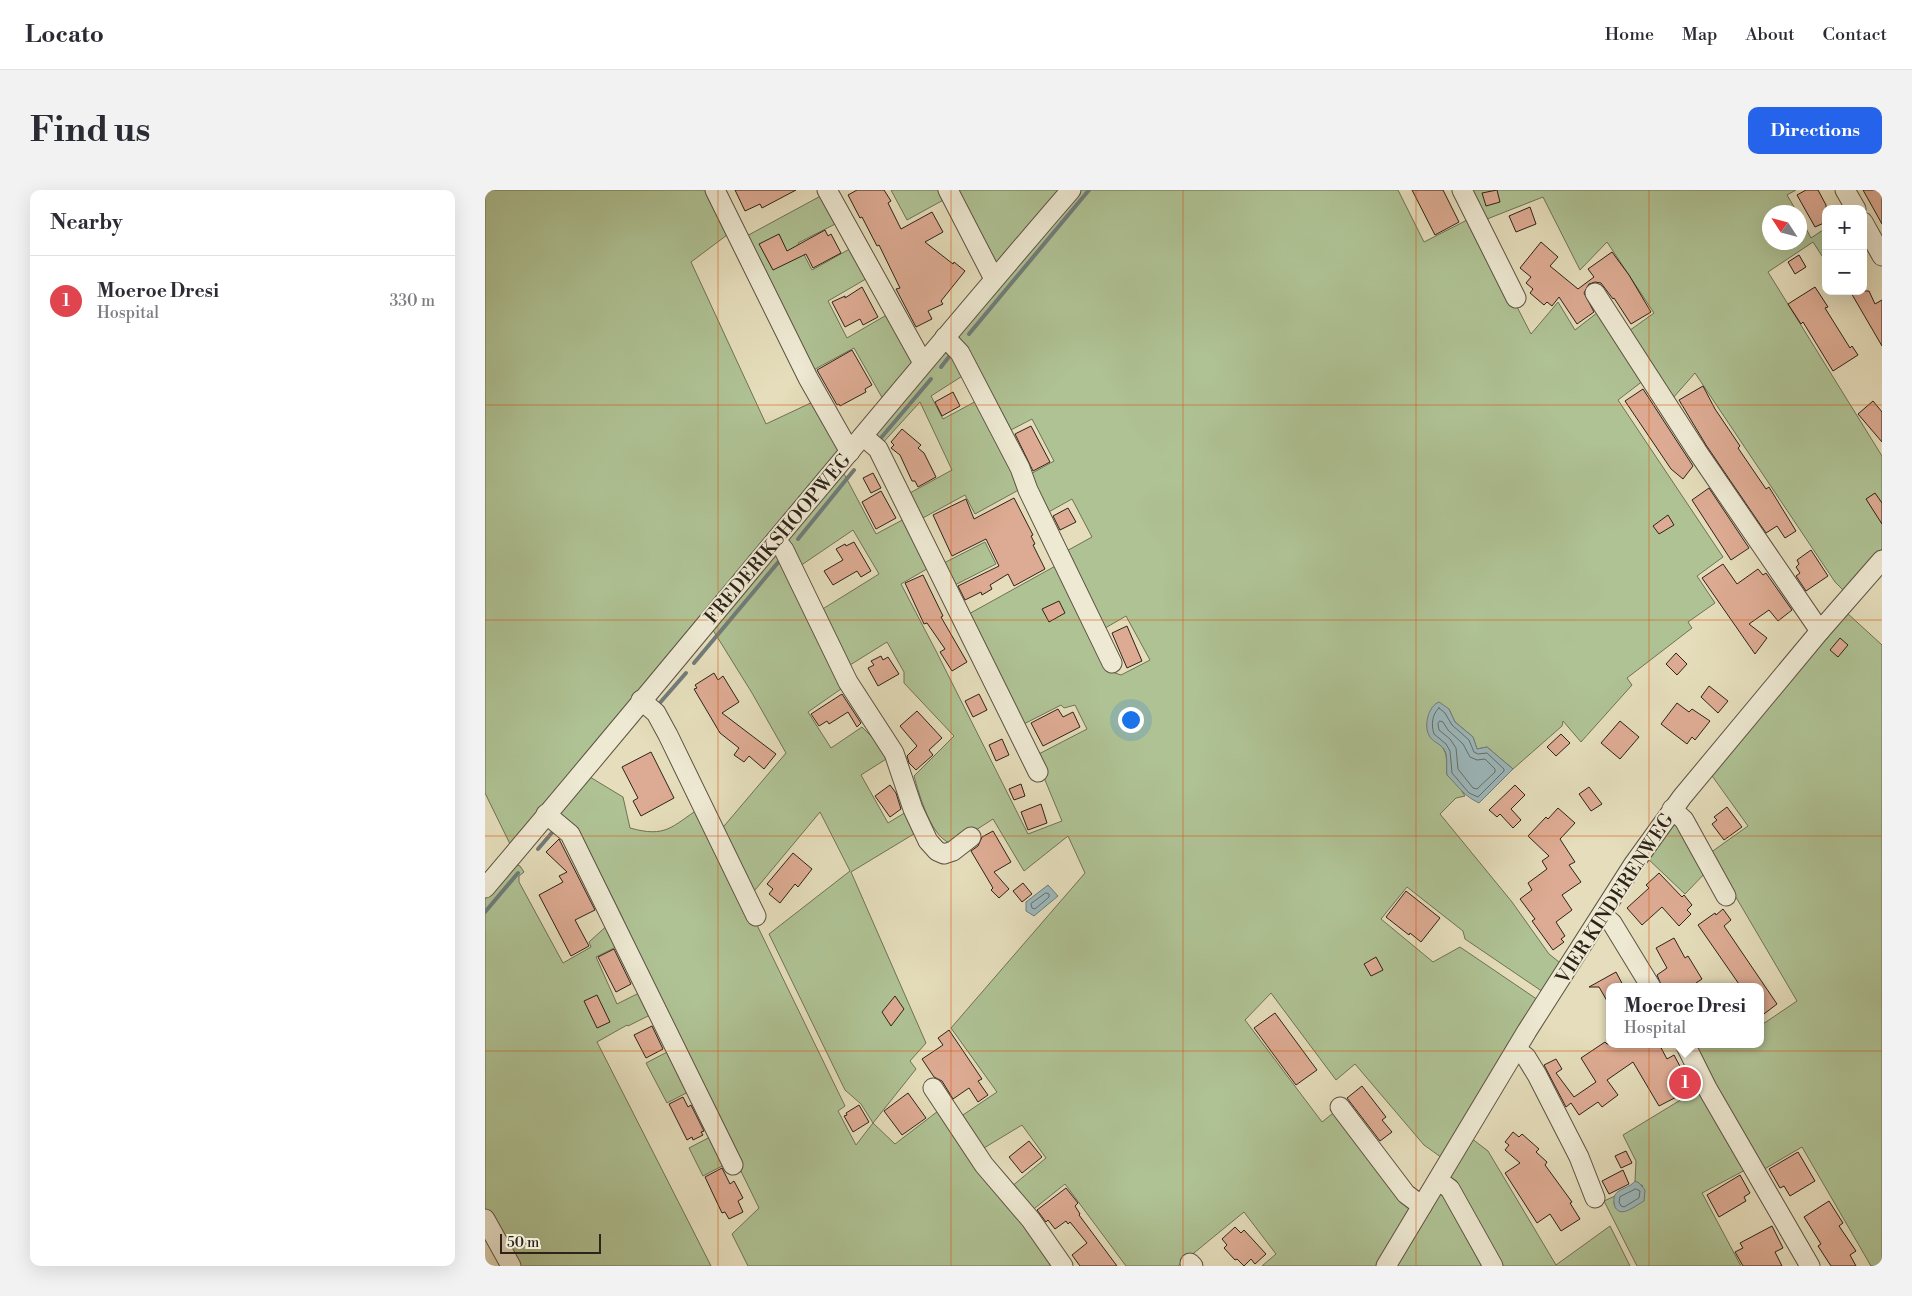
<!DOCTYPE html>
<html lang="en">
<head>
<meta charset="utf-8">
<style>
  body { margin:0; font-family:"Libre Bodoni",serif; background:#f2f2f3; color:#2b2b33 }
  .controls { position:absolute; right:15px; top:15px; display:grid; overflow:hidden; border-radius:10px; box-shadow:0 5px 20px #0002 }
  .controls button { width:45px; height:45px; display:grid; place-items:center; padding:0; border:0; border-bottom:1px solid #e1e1e2; background:#fff; color:#2b2b33; font:25px sans-serif }
  .compass { position:absolute; left:1277px; top:15px; width:45px; height:45px; border-radius:50%; background:#fff; box-shadow:0 5px 20px #0002; rotate:306deg }
  .scale { position:absolute; left:15px; bottom:12px; width:101px; box-sizing:border-box; padding-left:5px; border:2px solid #2e2319; border-top:0; font-size:14px; line-height:18px; white-space:nowrap; color:#2e2319; -webkit-text-stroke:4px #eee9d3; paint-order:stroke }
  .you { position:absolute; left:645px; top:529px; width:18px; height:18px; margin:-12px; border:4px solid #fff; border-radius:50%; background:#1a73e8; box-shadow:0 0 0 8px #1a73e833 }
  .badge { display:grid; place-items:center; width:32px; height:32px; border-radius:50%; background:#2563eb; color:#fff; font-size:16px; font-weight:700 }
  .pin { position:absolute; translate:-50% -50%; border:2px solid #fff; box-shadow:0 1px 5px #0006 }
  .popup { position:absolute; left:1121px; top:793px; width:158px; height:65px; box-sizing:border-box; display:grid; place-content:center; border-radius:10px; background:#fff; filter:drop-shadow(0 1px 4px #0005); font-size:16px; white-space:nowrap; color:#7c7c81 }
  .popup b { font-size:19px; color:#2b2b33 }
  .popup::after { content:''; position:absolute; left:50%; top:100%; margin-left:-10px; border:10px solid transparent; border-top-color:#fff }
  .list { margin:0; padding:0; list-style:none }
  h2 { display:flex; justify-content:space-between; align-items:center; height:65px; margin:0; padding:0 20px; font-size:21px }
  h2 small { font-size:16px; font-weight:400; color:#7c7c81 }
  .list li { display:grid; grid-template-columns:32px 1fr auto; gap:15px; align-items:center; box-sizing:border-box; height:90px; padding:0 20px; border-top:1px solid #e1e1e2 }
  .list b { display:block; font-size:19px; white-space:nowrap }
  .list p { margin:0; font-size:16px; white-space:nowrap; color:#7c7c81 }
  .list em { font-size:16px; font-style:normal; color:#7c7c81 }
  .map { position:relative; flex:none; width:1397px; height:1076px; overflow:hidden; border-radius:10px }
  header { display:flex; align-items:center; gap:30px; box-sizing:border-box; height:70px; padding:0 25px; background:#fff; border-bottom:1px solid #e1e1e2 }
  header strong { font-size:24px }
  nav { display:flex; gap:28px; margin-inline-start:auto; font-size:18px }
  .intro { display:flex; align-items:center; justify-content:space-between; box-sizing:border-box; height:120px; padding:0 30px }
  h1 { margin:0; font-size:35px }
  .button { padding:12px 22px; border-radius:10px; background:#2563eb; color:#fff; font-size:18px; font-weight:700 }
  main { display:flex; gap:30px; padding:0 30px }
  aside { flex:1; background:#fff; border-radius:10px; box-shadow:0 5px 20px #0002 }
  .map>svg:first-child { display:block }
  .green { fill:#afc294; stroke:#6e7256 }
  .water { fill:#9cb8bc; stroke:#707c7b }
  .lines { fill:none; stroke-linecap:round; stroke-linejoin:round }
  .shore { stroke:#656e6a; stroke-width:1 }
  .stream { stroke:#707c7b; stroke-width:4 }
  .building { fill:#ddab93; stroke:#2e2319 }
  .minor-casing { stroke:#5c5242; stroke-width:21 }
  .minor { stroke:#eee9d3; stroke-width:19 }
  .grid { fill:none; stroke:#d5540d; stroke-width:1; stroke-opacity:0.55 }
  .labels { text-anchor:middle; stroke-width:4; stroke-linejoin:round; paint-order:stroke }
  .street-label { font-size:19px; fill:#2e2319; stroke:#eee9d3 }
</style>
</head>
<body>
<header>
<strong>Locato</strong>
<nav><a>Home</a><a>Map</a><a>About</a><a>Contact</a></nav>
</header>
<div class="intro"><h1>Find us</h1><a class="button">Directions</a></div>
<main>
<aside>
<h2>Nearby<small></small></h2>
<ul class="list">
<li><span class="badge" style="background:#e0444e">1</span><div><b>Moeroe Dresi</b><p>Hospital</p></div><em>330 m</em></li>
</ul>
</aside>
<div class="map">
<svg width="1397" height="1076" viewBox="0 0 1397 1076">
  <rect width="100%" height="100%" fill="#e5ddbb"/>
  <filter id="stains"><feTurbulence type="fractalNoise" baseFrequency=".004" numOctaves="4"/><feColorMatrix values="0 0 0 0 .2 0 0 0 0 .09 0 0 0 0 .02 0 0 0 .5 -.17"/></filter>
  <radialGradient id="worn" r=".72"><stop offset=".6" stop-color="#630" stop-opacity="0"/><stop offset="1" stop-color="#630" stop-opacity=".3"/></radialGradient>
  <g class="green">
    <path d="M0,0h226l20,42 -40,30 75,162 51,-24 21,44 -1,11 -327,389 -25,-51z"/>
    <path d="M406,0h52l4,8 -40,22z"/>
    <path d="M466,0h110l-62,73 -4,-1z"/>
    <path d="M593,0h320l26,52 47,-24 60,116 27,-32 17,28 27,-21 46,68 -30,23 105,157 -26,19 18,27 -27,19 4,6 -65,50 5,7 -51,57 -18,-21 -1,5 -49,43 -26,-22 -10,2 -4,-12 -18,-15 -6,-13 -22,15c1,18 10,14 17,26 4,7 2,17 3,25l13,13 5,8 -9,2 -16,16 72,88 37,52 15,12 -18,28 -81,-55 -2,-8 -56,-44 -26,32 52,43 27,-15 81,55 -96,158 -21,-15 -69,-81 -19,16 -65,-87 -26,27 77,102 15,-12 79,97 -37,59h-117l14,-12 -32,-42 -66,54h-52l-61,-82 -35,28 -19,-25 35,-29 -24,-33 -43,26 -22,-32 40,-27 -46,-64 134,-155 -17,-37 -44,35 -31,-52 -39,25c-22,-2 -35,-50 -40,-68l40,-40 -50,-53v-11l-17,-30 -37,23 -29,-55 58,-36 -26,-44 -53,36 -13,-25 55,-71 34,64 32,-17 24,49 -31,18 35,67 92,183 34,-13 -27,-65 52,-27 -12,-24 -11,3 -3,-3 -41,21 -53,-111 92,-51 53,108 9,3 29,-15 -24,-44 -26,15 -37,-78 29,-16 -20,-38 -27,15 -18,-38 27,-15 -22,-42 -27,14 -50,-97z"/>
    <path d="M981,0h330l-9,5 10,17h-28v30h30l1,-25 11,21 15,-10v34l-13,-20 -45,30 114,184v93l-37,43 -10,-10 -140,-209 -23,26 -46,-66 28,-20 -47,-71 -27,28 -37,-73 -61,24z"/>
    <path d="M343,2l15,28 -45,23 14,27 43,-24 16,30 -43,25 19,37 43,-25 28,49 -34,39 -30,-53 -46,25 -65,-135z"/>
    <path d="M459,158l23,25 -36,23 12,23 37,-20 44,88 -49,27 -10,-19 -44,24 -13,-25 44,-24 -32,-68 -41,45 -5,-7 1,-10z"/>
    <path d="M500,352l11,22 -45,23 -11,-22z"/>
    <path d="M291,360l75,132 -43,30 23,36 31,-21 29,29 -30,19 27,48 23,-14 11,20 -71,43 75,171 -16,18 6,8 -43,54 22,21 47,-36 115,158h-309l-16,-32 27,-26 -137,-280 1,-9 -43,-86 -20,-18v-5l25,-36 38,23 7,31c36,10 41,-1 70,-20l145,298 -7,5 18,34 17,-22 -12,-19 -16,-14 -76,-156 81,-63 -30,-59 -70,84 -31,-64 67,-79 -34,-60 -41,-66z"/>
    <path d="M1361,422l36,33v621h-11l-69,-119 -41,24 -69,-127h68v-18l37,-25 -87,-148 38,-27 -38,-53z"/>
    <path d="M1187,629l36,51 -23,24 -39,-37z"/>
    <path d="M30,674l5,2 4,6 -5,4v6l44,81 28,-16 -2,-5 22,-20 11,22 -26,13 21,47 26,-13 11,22 -26,13 -1,-1 -30,17 114,224h-198l-28,-54v-319z"/>
    <path d="M188,859l21,40 -27,14 -21,-40z"/>
    <path d="M1217,897l47,81 -47,25 39,73h-104l-33,-65 11,-5 -1,8 3,5 26,-23 -8,-5 1,-20 -13,-26z"/>
    <path d="M229,945l14,28 -25,13 -14,-28z"/>
    <path d="M986,948l17,13 68,114 54,-39 20,40h-132l-53,-85z"/>
    <path d="M957,996l48,80h-98z"/>
  </g>
  <g class="water">
    <path d="M954,512l10,7 6,13 18,15 4,12 10,-2 26,22 -34,34c-15,-7 -20,-16 -32,-28 -1,-7 1,-18 -2,-24 -3,-7 -11,-8 -15,-14 -7,-10 -2,-31 9,-35z"/>
    <path d="M563,695l10,11 -24,20 -8,-5v-9z"/>
    <path d="M1150,991l4,2 6,7 -1,11c-8,4 -23,18 -29,6 -1,-4 -2,-8 0,-12 4,-7 15,-7 20,-14z"/>
  </g>
  <g class="lines">
    <g class="shore">
      <path d="M954,518l6,5 7,12 17,15 5,12 4,2 9,-1 17,16v2l-26,26 -9,-4 -17,-20 -2,-22 -4,-7 -12,-10c-3,-9 -2,-20 5,-26z"/>
      <path d="M955,531l3,1 5,8 15,14 7,13 7,3 8,-1 10,10v3l-18,17 -4,-1 -15,-19 -2,-21 -6,-9 -11,-9 -1,-6z"/>
      <path d="M561,703l3,1v3l-14,12 -3,-1 -1,-4z"/>
      <path d="M1151,999l4,2 -1,7 -15,9 -3,-1 -2,-4 1,-5z"/>
    </g>
    <g class="stream">
      <path d="M484,144l120,-144"/>
      <path d="M456,177l11,-14"/>
      <path d="M395,249l51,-60"/>
      <path d="M313,349l56,-69"/>
      <path d="M209,473l87,-104"/>
      <path d="M173,515l28,-32"/>
      <path d="M53,659l18,-21"/>
      <path d="M0,722l33,-39"/>
    </g>
  </g>
  <g class="building">
    <path d="M250,0h61l-34,18 -2,-4 -15,7z"/>
    <path d="M372,0h27l7,11 -3,2 13,26 31,-17 11,20 -18,10 28,22 1,-2 11,9 -24,30 2,3 -15,7 4,8 -16,8 -20,-38 4,-1 -21,-43 -2,1 -15,-29 -2,1 -12,-23z"/>
    <path d="M927,0h31l16,32 -24,13z"/>
    <path d="M1012,0l3,12 -14,4 -4,-13z"/>
    <path d="M1321,0h12l8,15v17l-11,5 -18,-32z"/>
    <path d="M1378,0h19v34z"/>
    <path d="M1045,17l6,17 -20,8 -7,-16z"/>
    <path d="M340,40l3,6 3,-2 10,19 -28,15 -7,-14 -33,16 -14,-26 20,-10 8,17z"/>
    <path d="M1056,52l17,15 -8,9 28,23 16,-12 -6,-8 24,-17 17,23 22,37 -20,12 -17,-26 -1,1 -12,-16 -6,-1 -6,2 -5,9 10,19 -17,12 -18,-27 -7,9 -5,-4 -3,3 -14,-12 3,-4 -7,-6 5,-6 -11,-9z"/>
    <path d="M1314,65l7,12 -11,7 -7,-12z"/>
    <path d="M377,97l16,30 -15,8 -3,-6 -15,8 -13,-25 13,-6v2z"/>
    <path d="M1330,97l13,20 -3,1 25,40 2,-2 6,9 -25,16 -30,-49 -2,2 -13,-20z"/>
    <path d="M1365,101h19l6,13 7,-4v46z"/>
    <path d="M367,160l20,35 -7,4 1,3 -26,14 -1,-2 -2,1 -20,-35z"/>
    <path d="M1218,196l12,23 25,37 -2,2 28,41 3,-2 27,44 -11,7 -8,-12 -11,7 -60,-88 -27,-45z"/>
    <path d="M1158,199l50,77 -10,13 -12,-10 -46,-68z"/>
    <path d="M468,202l7,14 -18,10 -7,-14z"/>
    <path d="M1388,211l9,11v30l-24,-28z"/>
    <path d="M546,236l19,36 -17,9 -18,-37z"/>
    <path d="M417,239l19,16 -3,3 6,5 12,24 -18,10 -3,-6h-3l-12,-26 -9,-7 3,-3 -3,-3z"/>
    <path d="M388,283l8,15 -10,5 -8,-15z"/>
    <path d="M1224,298l40,60 -18,12 -39,-60z"/>
    <path d="M396,301l15,27 -20,11 -14,-27z"/>
    <path d="M1390,303l7,10v21l-16,-25z"/>
    <path d="M529,308l19,37 -2,1 4,8 -2,1 12,24 -31,17 -6,-12 -18,11 2,4 -10,6 -1,-3 -16,8 -7,-14 41,-20 -13,-27 -34,17 -19,-41 33,-16 8,20z"/>
    <path d="M583,318l8,14 -16,8 -7,-14z"/>
    <path d="M1183,325l6,10 -15,9 -6,-8z"/>
    <path d="M369,352l17,29 -10,6 -4,-6 -24,14 -9,-14 19,-11 -7,-11 9,-5 1,2z"/>
    <path d="M1326,360l17,26 -22,15 -10,-15 4,-3 -4,-6 3,-3 -2,-4z"/>
    <path d="M1238,374l14,20 21,-15 5,6 3,-2 26,37 -14,11 -9,-11 -20,14 18,14 -12,16 -53,-76z"/>
    <path d="M438,385l20,41 -2,1 26,45 -15,9 -12,-19 5,-3 -18,-26 -3,1 -19,-41z"/>
    <path d="M574,411l6,12 -16,9 -7,-13z"/>
    <path d="M642,436l15,35 -15,7 -15,-35z"/>
    <path d="M1355,448l8,7 -10,12 -8,-7z"/>
    <path d="M1191,463l11,11 -10,11 -11,-11z"/>
    <path d="M396,466l2,4 5,-3 11,17 -21,12 -10,-18 6,-3 -3,-4z"/>
    <path d="M229,483l4,7 5,-4 16,26 -17,11 54,41 -12,15 -15,-13 -5,6 -10,-7 5,-7 -19,-15 -26,-44 3,-1 -2,-3z"/>
    <path d="M1224,496l19,15 -10,12 -17,-16z"/>
    <path d="M357,504l19,29 -4,4 -9,-15 -19,12 -2,-3 -8,5 -8,-12z"/>
    <path d="M494,504l8,16 -14,7 -8,-16z"/>
    <path d="M1192,513l12,9 3,-3 18,12 -15,19 -3,-3 -5,7 -26,-20z"/>
    <path d="M573,519l5,8 10,-5 7,15 -37,19 -12,-23z"/>
    <path d="M432,521l25,27 -13,12 4,5 -17,15 -7,-7 -2,-7 10,-10 -17,-20z"/>
    <path d="M1135,531l19,16 -19,22 -19,-16z"/>
    <path d="M1076,544l9,9 -14,13 -9,-9z"/>
    <path d="M517,549l7,16 -13,6 -7,-16z"/>
    <path d="M166,562l23,46 -33,18 -8,-15 5,-3 -16,-31z"/>
    <path d="M536,594l4,12 -11,4 -5,-11z"/>
    <path d="M405,595l6,8 5,16 -11,8 -15,-21z"/>
    <path d="M1030,595l10,10 -14,14 10,11 -8,8 -13,-14 -3,3 -8,-7z"/>
    <path d="M1104,597l13,17 -11,7 -12,-17z"/>
    <path d="M556,614l6,19 -19,7 -7,-18z"/>
    <path d="M1242,617l15,20 -18,13 -12,-16 5,-4 -3,-3z"/>
    <path d="M1073,618l17,15 -15,16 15,23 -6,3 12,17 -19,13 10,15 -16,12 9,14 -4,3 3,3 -11,8 -21,-29 3,-2 -15,-20 12,-9 -4,-7 19,-14 -5,-8 7,-5 -21,-20 18,-19 2,2z"/>
    <path d="M508,641l18,31 -17,10 15,17 -10,9 -8,-8 2,-2 -22,-37 7,-5 4,-9z"/>
    <path d="M74,649l36,71 -20,10 14,26 -18,10 -32,-61 24,-13 -4,-6 8,-4 -21,-20z"/>
    <path d="M308,663l19,16 -14,18 -3,-3 -15,19 -11,-9 4,-5 -6,-5z"/>
    <path d="M1174,683l23,24 2,-2 8,10 -5,5 4,4 -12,12 -17,-19 -20,18 -15,-17 22,-20 -3,-3z"/>
    <path d="M538,693l9,11 -10,8 -9,-11z"/>
    <path d="M921,701l34,27 -19,24 -11,-9 -1,2 -23,-18z"/>
    <path d="M1238,719l8,11 -7,6 53,78 -17,13v-30h-19l-43,-62 17,-12 1,2z"/>
    <path d="M1189,748l11,20 3,-2 14,23 -6,4 2,4h-36l-5,-12 10,-7 -11,-20z"/>
    <path d="M129,759l17,35 -15,8 -18,-35z"/>
    <path d="M891,767l7,13 -12,6 -7,-12z"/>
    <path d="M1131,782l8,15h-14v19l-11,-19h-10z"/>
    <path d="M112,805l13,27 -13,6 -13,-27z"/>
    <path d="M410,806l9,13 -13,17 -9,-14z"/>
    <path d="M790,823l42,57 -21,15 -42,-57z"/>
    <path d="M167,836l11,23 -17,9 -12,-23z"/>
    <path d="M464,840l33,49 -4,2 10,14 -10,7 -9,-14 -16,11 -11,-18 -8,-4 -12,-18 21,-14 -5,-7z"/>
    <path d="M1120,852l2,2h52l8,15 7,-4 18,34 -33,17 -26,-44 -26,18 11,15 -16,12 -4,-5 -19,13 -8,-12 -5,4 -22,-42 12,-6 6,10 -6,4 18,24 22,-15 -15,-24z"/>
    <path d="M877,896l24,31 -4,3 10,12 -12,9 -33,-43z"/>
    <path d="M423,903l18,25 -24,17 -18,-24z"/>
    <path d="M198,907l5,10 3,-2 13,26 -3,1 2,3 -10,5 -1,-3 -5,3 -18,-36z"/>
    <path d="M374,915l10,17 -16,10 -9,-16 3,-1 -1,-2z"/>
    <path d="M1028,942l6,5 3,-3 17,15 -3,3 11,10 -2,3 27,37 -2,1 10,16 -19,12 -11,-17 -13,9 -32,-50 15,-10 -15,-13 4,-5 -4,-3z"/>
    <path d="M544,951l13,16 -20,16 -13,-16z"/>
    <path d="M1141,961l6,12 -11,5 -6,-12z"/>
    <path d="M1313,962l17,29 -25,15 -6,-10 -4,2 -11,-19z"/>
    <path d="M237,978l8,16 4,-3 9,17 -5,3 5,11 -14,7 -4,-7 -3,1 -17,-36z"/>
    <path d="M1138,980l6,14 -20,10 -7,-13z"/>
    <path d="M1255,985l10,18 -6,4 2,4 -27,16 -12,-22z"/>
    <path d="M581,998l12,15 -3,3 5,8 -1,1 38,51h-37l-8,-11 15,-12 -17,-21 -2,2 -2,-3 -11,8 -7,-9 -2,2 -9,-12z"/>
    <path d="M1344,1011l14,22 -4,3 17,25 -6,4 6,11h-25l-13,-20 3,-2 -17,-27z"/>
    <path d="M1287,1036l11,22 -8,4 7,14h-39l-8,-14 8,-4 -3,-5z"/>
    <path d="M750,1037l6,6 3,-3 22,24 -11,10 -4,-5 -7,7 -7,-7 -2,1 -11,-12 3,-3 -5,-6z"/>
  </g>
  <g class="lines">
    <g class="minor-casing">
      <g id="minor">
        <path d="M230,0l93,188 42,74"/>
        <path d="M342,0l96,173"/>
        <path d="M463,0l46,89"/>
        <path d="M977,0l54,108"/>
        <path d="M1360,0l11,19"/>
        <path d="M1378,32l19,34"/>
        <path d="M1110,103l102,158 123,180"/>
        <path d="M460,147l15,16 60,115 8,22 84,173"/>
        <path d="M378,246l15,13 160,323"/>
        <path d="M291,350l8,10 64,132 46,71 19,56 15,32 9,10 7,3 9,-3 18,-14"/>
        <path d="M156,510l15,13 12,22 88,181"/>
        <path d="M1187,619l12,11 42,76"/>
        <path d="M61,624l24,20 163,331"/>
        <path d="M0,698c197,-232 387,-468 586,-698"/>
        <path d="M1117,724l10,9 39,64"/>
        <path d="M1200,854l22,44 103,178"/>
        <path d="M1032,860l9,7 11,18 42,82 16,41"/>
        <path d="M448,898l51,77 47,55 32,46"/>
        <path d="M855,917l66,87 16,12"/>
        <path d="M953,990l12,9 43,77"/>
        <path d="M0,1029l26,47"/>
        <path d="M705,1073l3,3"/>
        <path d="M901,1076l141,-235 106,-166 49,-68 138,-166 62,-71"/>
      </g>
    </g>
    <use href="#minor" class="minor"/>
  </g>
  <path class="grid" d="M233,0v1076M466,0v1076M698,0v1076M931,0v1076M1164,0v1076M0,215h1397M0,430h1397M0,646h1397M0,861h1397"/>
  <g class="labels">
    <g class="street-label">
      <text transform="translate(292 348) rotate(-50)" y="7">FREDERIKSHOOPWEG</text>
      <text transform="translate(1129 708) rotate(-57)" y="7">VIER KINDERENWEG</text>
    </g>
  </g>
  <rect width="100%" height="100%" filter="url(#stains)"/>
  <rect width="100%" height="100%" fill="url(#worn)"/>
</svg>
<div class="controls">
<button>+</button>
<button>−</button>
</div>
<svg class="compass" viewBox="-18 -18 36 36"><path d="M0-13l5 13h-10z" fill="#e53935"/><path d="M0 13l5-13h-10z" fill="#7c7c81"/></svg>
<div class="scale">50 m</div>
<div class="you"></div>
<div class="pin badge" style="left:1200px;top:893px;background:#e0444e">1</div>
<div class="popup"><b>Moeroe Dresi</b>Hospital</div>
</div>
</main>
</body>
</html>
